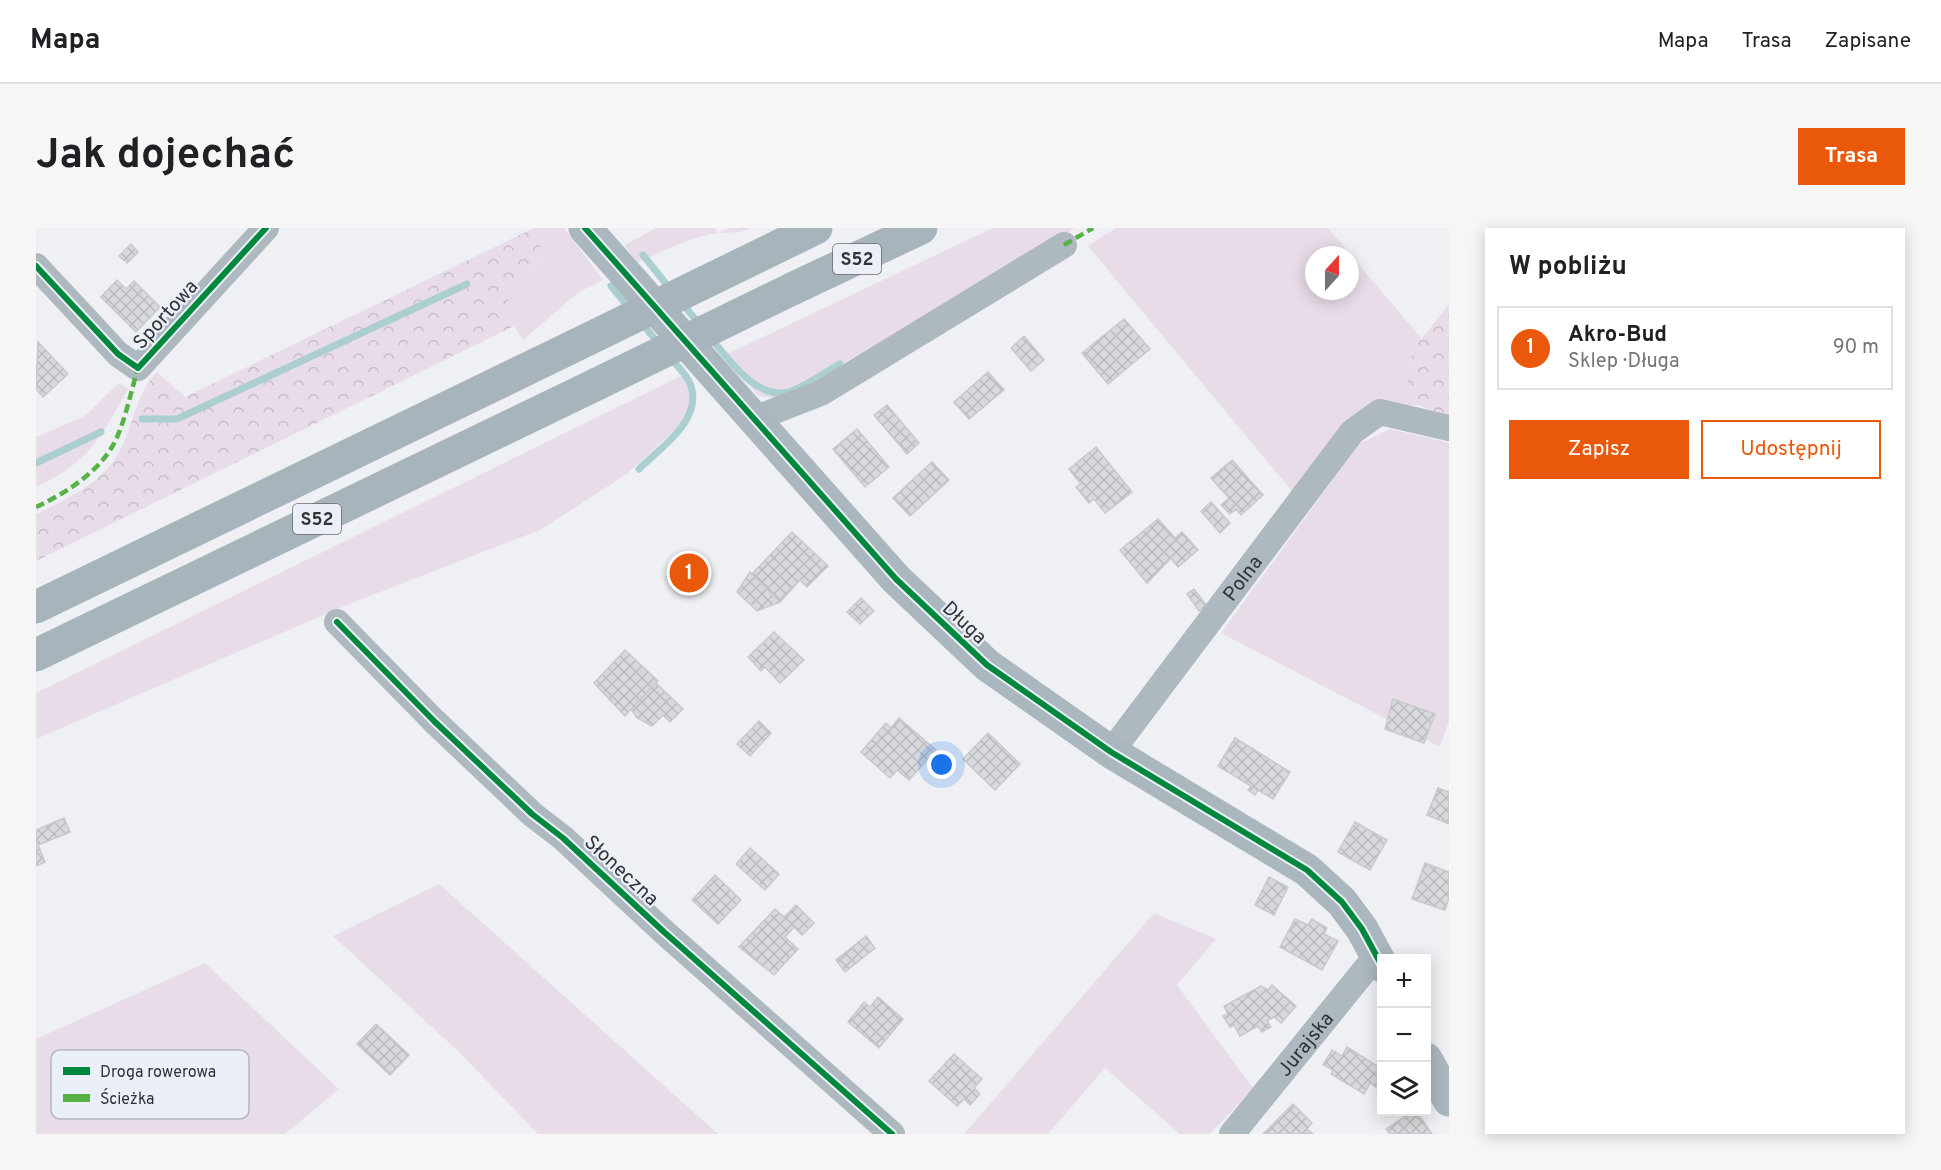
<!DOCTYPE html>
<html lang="pl">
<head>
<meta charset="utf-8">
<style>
  body { margin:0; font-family:Overpass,sans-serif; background:#f6f6f6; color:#202124 }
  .controls { position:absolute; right:18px; bottom:18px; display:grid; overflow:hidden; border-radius:0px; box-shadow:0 3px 15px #0003 }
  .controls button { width:54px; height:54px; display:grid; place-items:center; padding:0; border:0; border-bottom:2px solid #e0e0e0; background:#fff; color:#202124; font:30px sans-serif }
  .compass { position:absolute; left:1269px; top:18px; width:54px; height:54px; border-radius:50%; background:#fff; box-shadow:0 3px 15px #0003; rotate:21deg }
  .you { position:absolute; left:906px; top:537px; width:21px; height:21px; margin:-15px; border:4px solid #fff; border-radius:50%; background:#1a73e8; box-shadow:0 0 0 9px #1a73e833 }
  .badge { display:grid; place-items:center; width:39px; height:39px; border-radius:50%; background:#ea580c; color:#fff; font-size:20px; font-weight:700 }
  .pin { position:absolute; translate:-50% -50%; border:3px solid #fff; box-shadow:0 2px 6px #0006 }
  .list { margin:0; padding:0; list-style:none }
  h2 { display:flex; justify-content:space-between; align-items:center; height:78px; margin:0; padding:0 24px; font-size:26px }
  h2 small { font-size:20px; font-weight:400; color:#757577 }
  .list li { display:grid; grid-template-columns:39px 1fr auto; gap:18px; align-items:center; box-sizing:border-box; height:84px; margin:0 12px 12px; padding:0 12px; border:2px solid #e0e0e0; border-radius:0px }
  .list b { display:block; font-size:22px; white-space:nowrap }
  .list p { margin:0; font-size:20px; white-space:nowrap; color:#757577 }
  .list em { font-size:20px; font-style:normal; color:#757577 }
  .actions { display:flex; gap:12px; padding:18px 24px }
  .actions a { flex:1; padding:14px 0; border:2px solid #ea580c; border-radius:0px; text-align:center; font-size:21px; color:#ea580c }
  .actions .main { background:#ea580c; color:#fff }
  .icon { flex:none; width:33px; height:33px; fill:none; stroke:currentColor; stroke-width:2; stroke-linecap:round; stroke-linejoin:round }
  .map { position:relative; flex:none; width:1413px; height:906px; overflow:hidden; border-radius:0px }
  header { display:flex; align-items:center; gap:36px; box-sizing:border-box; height:84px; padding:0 30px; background:#fff; border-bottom:2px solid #e0e0e0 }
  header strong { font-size:28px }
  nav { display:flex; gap:33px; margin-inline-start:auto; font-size:21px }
  .intro { display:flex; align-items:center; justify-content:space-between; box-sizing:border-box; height:144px; padding:0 36px }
  h1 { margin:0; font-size:42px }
  .button { padding:15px 27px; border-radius:0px; background:#ea580c; color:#fff; font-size:21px; font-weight:700 }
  main { display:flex; gap:36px; padding:0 36px }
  aside { flex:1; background:#fff; border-radius:0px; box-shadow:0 3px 15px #0003 }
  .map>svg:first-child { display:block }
  .grass { fill:#e8dce8; fill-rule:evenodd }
  .forest { fill:url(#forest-crowns) }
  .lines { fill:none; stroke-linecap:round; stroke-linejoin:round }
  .stream { stroke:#abced1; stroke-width:7 }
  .building { fill:url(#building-cross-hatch); stroke:#c8c9cc; stroke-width:1.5 }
  .street { stroke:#adb8bf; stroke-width:26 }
  .secondary { stroke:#abb7be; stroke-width:33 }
  .highway { stroke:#a8b4bc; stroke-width:33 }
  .highway-bridge { stroke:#a8b4bc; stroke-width:33 }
  .quiet { stroke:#56b246; stroke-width:4.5; stroke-dasharray:9 4.5; stroke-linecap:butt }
  .cycleway-casing { stroke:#ebeff7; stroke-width:10 }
  .cycleway { stroke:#00873e; stroke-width:6 }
  .labels { text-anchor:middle; stroke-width:4.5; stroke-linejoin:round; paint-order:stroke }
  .shield { fill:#ebeff7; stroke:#6a6b70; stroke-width:1.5 }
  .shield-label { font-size:18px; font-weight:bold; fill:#323336 }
  .street-label { font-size:20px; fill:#323336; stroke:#ebeff7 }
  .key { fill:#ebeff7; stroke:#b4b7bd; stroke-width:1.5 }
  .key-label { font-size:16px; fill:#323336 }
</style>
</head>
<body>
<header>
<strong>Mapa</strong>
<nav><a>Mapa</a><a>Trasa</a><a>Zapisane</a></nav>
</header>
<div class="intro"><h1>Jak dojechać</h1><a class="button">Trasa</a></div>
<main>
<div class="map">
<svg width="1413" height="906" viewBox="0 0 1413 906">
  <defs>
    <pattern id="forest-crowns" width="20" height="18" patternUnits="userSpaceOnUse" patternTransform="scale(1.5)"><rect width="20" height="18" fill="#e8dce8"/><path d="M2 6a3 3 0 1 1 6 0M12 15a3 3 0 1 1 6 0" fill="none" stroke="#c7bdc8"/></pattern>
    <pattern id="building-cross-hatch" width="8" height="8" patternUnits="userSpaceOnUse" patternTransform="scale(1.5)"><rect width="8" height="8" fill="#d8d9dc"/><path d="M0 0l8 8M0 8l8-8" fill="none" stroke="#babbbd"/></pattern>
  </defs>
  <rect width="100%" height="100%" fill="#eef0f4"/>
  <g class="grass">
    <path d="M499,0h29l39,52 -24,12 -56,48 -9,-14 -9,-37 41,-32 -14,-28z"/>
    <path d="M620,0h59l3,5 11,-5h22c-13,6 -20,4 -33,5 -27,3 -56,19 -81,30l-12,-18z"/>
    <path d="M957,0h82l-293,171 -24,-3 -33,-41z"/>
    <path d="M1080,0h212l94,111 -9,12 -7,37 12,17 -33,1 -89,90 -208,-250zM1278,27h36v36h-36z"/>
    <path d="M647,147l9,19 -3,18 -7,11 -55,51 -87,56 -191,74 -313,135v-46z"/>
    <path d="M83,155l9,6c-28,49 -38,73 -92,98v-50l49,-21z"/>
    <path d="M1354,201l59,14v278l-9,26 -219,-114 138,-189z"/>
    <path d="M403,656l279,250h-180l-79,-82 -126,-116z"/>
    <path d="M1118,685l62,26 -39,46 76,103 -43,46h-30l-75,-66 -57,66h-84z"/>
    <path d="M169,735l134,126 -54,45h-249v-95z"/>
  </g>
  <g class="forest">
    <path d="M496,1l14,28 -40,32 8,37 -478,235v-47c27,-13 62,-29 79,-55 19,-28 17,-60 42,-87l28,25z"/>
    <path d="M1413,76v113l-31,-12 -12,-16 7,-39z"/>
  </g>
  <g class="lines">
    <g class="stream">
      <path d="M607,27l28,35"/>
      <path d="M575,58l19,23"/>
      <path d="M646,75l18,22"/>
      <path d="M605,94l17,21"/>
      <path d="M675,110c18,22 47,65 81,53 16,-6 33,-19 48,-27"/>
      <path d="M106,191h35l290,-135"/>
      <path d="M0,235l65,-31"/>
      <path d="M603,241c20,-20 60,-46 53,-79 -2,-12 -13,-22 -21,-31"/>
    </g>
  </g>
  <g class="building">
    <path d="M95,16l7,8 -11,11 -8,-7z"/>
    <path d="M81,52l9,9 8,-8 26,26 -24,25 -35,-35z"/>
    <path d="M1088,91l26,30 -42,35 -26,-31z"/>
    <path d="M988,108l20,24 -13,11 -20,-23z"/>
    <path d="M2,114l30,32 -25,23 -7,-8z"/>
    <path d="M952,144l16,18 -35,29 -15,-17z"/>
    <path d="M851,177l32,38 -12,11 -33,-39z"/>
    <path d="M821,201l32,38 -24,20 -32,-38z"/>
    <path d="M1060,219l36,45 -27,21 -11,-14 -5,4 -13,-16 5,-3 -12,-15z"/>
    <path d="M1196,232l31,35 -22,20 -5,-6 -6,5 -9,-9 8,-7 -18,-20z"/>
    <path d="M896,234l17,18 -39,36 -17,-18z"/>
    <path d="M1175,274l19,21 -10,10 -19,-22z"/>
    <path d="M1122,291l17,19 7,-6 16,18 -20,17 -7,-9 -24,25 -27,-33z"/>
    <path d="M756,304l36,34 -21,21 -7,-7 -20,22 -28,-28z"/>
    <path d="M714,344l30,30 -23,9 -20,-19z"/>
    <path d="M1158,361l12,16 -7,6 -12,-17z"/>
    <path d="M825,370l13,13 -14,13 -13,-12z"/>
    <path d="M738,404l30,28 -24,23 -15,-16 -4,4 -13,-14z"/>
    <path d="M589,422l33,31 -33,35 -31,-33z"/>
    <path d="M620,455l27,26 -13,13 -7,-7 -11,11 -15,-8 -6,-9z"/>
    <path d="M1357,471l42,15 -11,29 -39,-14z"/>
    <path d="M863,490l37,32 -27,30 -12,-10 -7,8 -29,-26 25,-29 5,5z"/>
    <path d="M723,493l12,12 -21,23 -13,-12z"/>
    <path d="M952,505l32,31 -25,26 -32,-31z"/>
    <path d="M1199,510l55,34 -17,27 -15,-9 -3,5 -7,-5 3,-4 -33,-20z"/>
    <path d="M1402,560l11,4v32l-22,-9z"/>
    <path d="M28,590l6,14 -32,13 7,17 -9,4v-36z"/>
    <path d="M1319,594l32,18 -17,30 -32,-18z"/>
    <path d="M714,620l29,26 -14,16 -29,-26z"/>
    <path d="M1389,635l24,9v26l-4,12 -33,-11z"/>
    <path d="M679,647l26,25 -23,24 -26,-24z"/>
    <path d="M1233,649l19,10 -14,28 -19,-10z"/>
    <path d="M760,677l18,18 -12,12 -8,-8 -9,10 13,12 -24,26 -35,-28 36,-38 9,8z"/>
    <path d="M1259,691l13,6 4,-6 15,9 -3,6 14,7 -16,29 -42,-23z"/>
    <path d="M830,708l9,12 -30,24 -9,-12z"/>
    <path d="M1236,757l24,21 -15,17 -7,-6 -7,4 4,6 -9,5 -4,-6 -18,10 -6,-11 -4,2 -7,-11 5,-2 -4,-8 37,-20 7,4z"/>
    <path d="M842,769l25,22 -24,29 -31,-26 16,-20 6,5z"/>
    <path d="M340,796l33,31 -19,20 -33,-31z"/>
    <path d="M1311,819l32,20 -3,6 6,4v4l-5,7 -7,-5 -6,11 -33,-20 2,-4 -10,-5 9,-15 10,6z"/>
    <path d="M918,826l28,25 -8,9 6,6 -10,11 -6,-6 -7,7 -28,-25z"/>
    <path d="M1257,876l19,19 -5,6 6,5h-50z"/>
    <path d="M1376,884h5l15,22h-42l-4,-5z"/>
  </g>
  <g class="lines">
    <g class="street">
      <path d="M0,38l82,88 20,14 128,-140"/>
      <path d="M718,191l67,-26 243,-148"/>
      <path d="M301,394l97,99 98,93 31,24 101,94 228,202"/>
      <path id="s1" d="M1075,524l241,-320 28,-20 69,16"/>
      <path id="s2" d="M1196,906l145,-179"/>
    </g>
    <g class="secondary">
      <path d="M549,0l311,351 91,86 124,87 196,118 35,32 20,27 20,37"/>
      <path d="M1390,831l23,41"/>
    </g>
    <g class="highway">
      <path d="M743,18l37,-18"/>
      <path d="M756,61l129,-61"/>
      <path d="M0,379l534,-259"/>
      <path d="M0,427l561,-271"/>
    </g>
    <g class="highway-bridge">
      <path d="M534,120l209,-102"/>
      <path d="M561,156l195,-95"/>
    </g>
    <g class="quiet">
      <path d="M1028,17l29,-17"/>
      <path d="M0,279c28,-13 60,-33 76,-60 12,-20 19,-56 26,-79"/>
    </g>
    <g class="cycleway-casing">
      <g id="cycleway">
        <path d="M549,0l311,351 91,86 124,87 196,118 35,32 20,27 20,37"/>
        <path d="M0,38l82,88 20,14 128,-140"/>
        <path d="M301,394l97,99 98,93 31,24 101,94 228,202"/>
      </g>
    </g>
    <use href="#cycleway" class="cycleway"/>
  </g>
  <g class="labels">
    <g class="shield">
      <rect x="797" y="16" width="48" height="30" rx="4.5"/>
      <rect x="257" y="276" width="48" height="30" rx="4.5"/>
    </g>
    <g class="shield-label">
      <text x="821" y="37">S52</text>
      <text x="281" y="297">S52</text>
    </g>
    <g class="street-label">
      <text transform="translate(129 86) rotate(-48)" y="7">Sportowa</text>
      <text dy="7" stroke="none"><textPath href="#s1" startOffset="218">Polna</textPath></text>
      <text transform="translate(929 394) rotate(43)" y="7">Długa</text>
      <text transform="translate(586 642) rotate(43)" y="7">Słoneczna</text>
      <text dy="7" stroke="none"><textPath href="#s2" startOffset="116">Jurajska</textPath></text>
    </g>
  </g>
  <rect x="15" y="822" width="198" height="69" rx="9" class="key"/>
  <rect x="27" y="839" width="27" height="8" fill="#00873e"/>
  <rect x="27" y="866" width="27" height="8" fill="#56b246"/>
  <g class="key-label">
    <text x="64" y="849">Droga rowerowa</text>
    <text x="64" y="876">Ścieżka</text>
  </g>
</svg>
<div class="controls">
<button>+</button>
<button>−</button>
<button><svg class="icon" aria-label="layers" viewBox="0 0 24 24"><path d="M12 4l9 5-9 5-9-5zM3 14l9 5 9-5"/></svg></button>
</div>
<svg class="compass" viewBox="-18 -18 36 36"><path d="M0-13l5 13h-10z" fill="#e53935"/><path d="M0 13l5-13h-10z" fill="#757577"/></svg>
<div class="you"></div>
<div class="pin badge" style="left:653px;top:345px">1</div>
</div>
<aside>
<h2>W pobliżu<small></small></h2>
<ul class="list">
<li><span class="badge">1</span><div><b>Akro-Bud</b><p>Sklep · Długa</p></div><em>90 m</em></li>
</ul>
<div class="actions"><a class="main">Zapisz</a><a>Udostępnij</a></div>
</aside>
</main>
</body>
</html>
